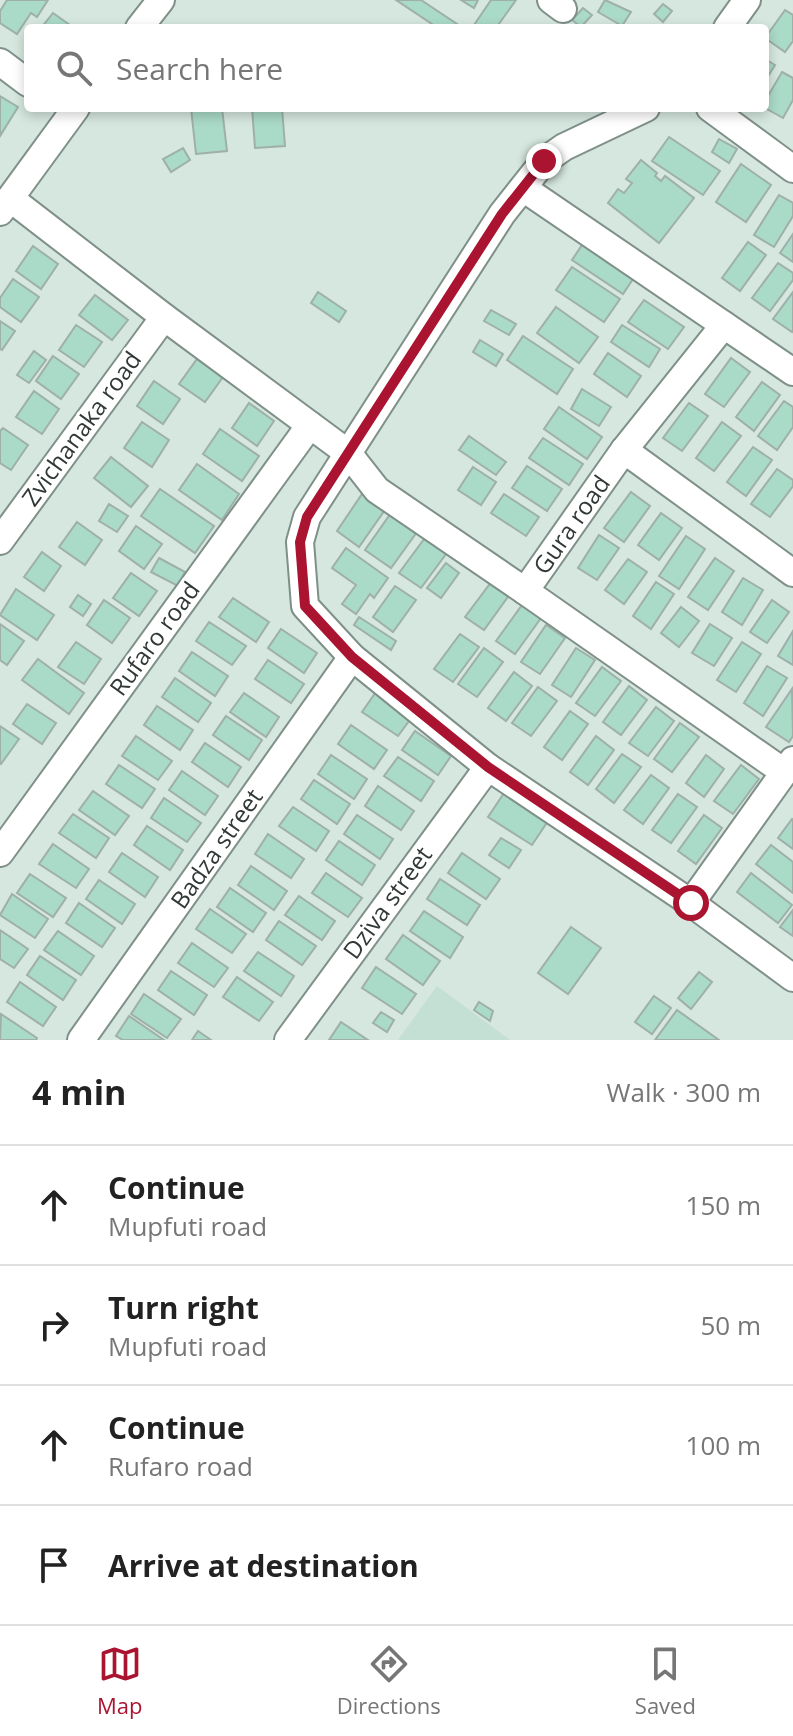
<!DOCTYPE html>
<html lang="en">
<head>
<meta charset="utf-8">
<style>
  body { margin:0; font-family:"Open Sans",sans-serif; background:#f6f6f6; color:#222 }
  .stop { position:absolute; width:24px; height:24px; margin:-18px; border:6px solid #ab1430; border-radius:50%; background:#fff }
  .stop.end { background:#ab1430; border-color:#fff; box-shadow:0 2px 8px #0008 }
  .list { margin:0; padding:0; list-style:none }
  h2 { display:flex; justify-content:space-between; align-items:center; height:104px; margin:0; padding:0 32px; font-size:34px }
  h2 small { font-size:26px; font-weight:400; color:#767676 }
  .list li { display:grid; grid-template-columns:52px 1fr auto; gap:24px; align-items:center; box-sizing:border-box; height:120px; padding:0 32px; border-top:2px solid #e0e0e0 }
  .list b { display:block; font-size:30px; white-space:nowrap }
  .list p { margin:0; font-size:26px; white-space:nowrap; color:#767676 }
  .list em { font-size:26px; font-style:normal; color:#767676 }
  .icon { flex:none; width:44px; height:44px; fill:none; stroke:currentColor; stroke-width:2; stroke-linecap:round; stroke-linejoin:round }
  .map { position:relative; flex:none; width:793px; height:1040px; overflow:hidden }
  .search { position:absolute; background:#fff; box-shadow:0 4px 12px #0003; left:24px; right:24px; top:24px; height:88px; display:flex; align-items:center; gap:20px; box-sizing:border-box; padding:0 28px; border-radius:8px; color:#767676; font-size:30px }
  .sheet { height:584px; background:#fff }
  nav { display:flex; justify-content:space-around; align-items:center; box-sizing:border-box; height:112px; border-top:2px solid #e0e0e0; background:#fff; font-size:22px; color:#767676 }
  nav a { display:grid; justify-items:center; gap:4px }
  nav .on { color:#ab1430 }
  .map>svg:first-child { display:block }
  .built { fill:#c4dfd4 }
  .building { fill:#aadac8; stroke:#9eb0a9; stroke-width:2 }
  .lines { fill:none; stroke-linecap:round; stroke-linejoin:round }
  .street-casing { stroke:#7f9089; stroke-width:30 }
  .street { stroke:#fff; stroke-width:26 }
  .route { stroke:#ab1430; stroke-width:10 }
  .labels { text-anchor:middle; stroke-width:6; stroke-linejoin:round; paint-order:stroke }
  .street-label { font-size:24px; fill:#313936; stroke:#fff }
</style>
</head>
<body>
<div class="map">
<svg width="793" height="1040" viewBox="0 0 793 1040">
  <rect width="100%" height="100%" fill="#d5e7df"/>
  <path class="built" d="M437,986l73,54h-112z"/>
  <g class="building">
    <path d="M7,0h41l-11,17 -6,-4 -14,21 -17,-11v-12z"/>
    <path d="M396,0h25l36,24 -3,4h-16z"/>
    <path d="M461,0h17l-4,8z"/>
    <path d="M491,0h25l-20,28h-24z"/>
    <path d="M605,0l26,12 -9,14 -24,-14z"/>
    <path d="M663,4l9,7 -9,11 -9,-8z"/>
    <path d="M583,8l9,7 -11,12 -9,-7z"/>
    <path d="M785,10l8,5v26l-8,11 -20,-14z"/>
    <path d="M53,13l21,15h-33z"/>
    <path d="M765,59l10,6 -10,16z"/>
    <path d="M782,72l11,6v22l-10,18 -18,-10v-7z"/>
    <path d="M0,96l18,11 -18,29z"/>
    <path d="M191,108h31l5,43 -31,3z"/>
    <path d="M252,108h30l3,38 -30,2z"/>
    <path d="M669,137l51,34 -17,24 -51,-34z"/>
    <path d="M719,139l18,10 -8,14 -17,-11z"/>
    <path d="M183,148l7,12 -19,12 -8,-13z"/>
    <path d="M641,160l16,13 -2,3 6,5 4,-5 29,22 -35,45 -51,-40 10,-14 6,4 8,-10 -6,-4z"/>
    <path d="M741,164l30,21 -25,37 -30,-20z"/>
    <path d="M779,195l14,8v13l-19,31 -20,-12z"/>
    <path d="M793,234v28l-13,-9z"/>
    <path d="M588,236l51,34 -16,24 -51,-34z"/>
    <path d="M748,242l18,13 -26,36 -18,-13z"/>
    <path d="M33,246l25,18 -17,25 -25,-18z"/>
    <path d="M778,263l15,10v7l-23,31 -18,-13z"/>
    <path d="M572,267l48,32 -16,23 -48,-32z"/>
    <path d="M13,279l26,18 -18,25 -21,-15v-9z"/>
    <path d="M318,292l28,19 -7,11 -28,-19z"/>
    <path d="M793,292v38l-1,2 -19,-13z"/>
    <path d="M95,295l33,25 -16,20 -33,-25z"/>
    <path d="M644,300l40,27 -16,22 -40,-27z"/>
    <path d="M556,307l42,30 -19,26 -42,-30z"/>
    <path d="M491,310l25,14 -7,11 -25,-14z"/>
    <path d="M0,321l15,10 -13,19 -2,-1z"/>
    <path d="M76,325l26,17 -18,25 -25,-17z"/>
    <path d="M622,325l38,24 -11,18 -38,-25z"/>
    <path d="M523,336l50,33 -16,25 -50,-34z"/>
    <path d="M480,340l23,14 -7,12 -23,-14z"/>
    <path d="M34,351l12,9 -17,23 -12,-8z"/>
    <path d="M608,353l33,23 -14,21 -33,-23z"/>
    <path d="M53,356l26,18 -18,25 -25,-18z"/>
    <path d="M731,358l19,14 -26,35 -19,-13z"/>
    <path d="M197,359l26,18 -18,25 -26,-18z"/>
    <path d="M154,381l26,18 -17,25 -26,-18z"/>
    <path d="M762,382l18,13 -26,36 -18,-14z"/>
    <path d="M582,389l29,18 -12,19 -28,-17z"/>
    <path d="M34,391l25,18 -17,25 -26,-17z"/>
    <path d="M784,401l9,6v20l-16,23 -19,-14z"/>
    <path d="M249,403l25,18 -17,25 -25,-18z"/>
    <path d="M689,403l19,13 -26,35 -19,-13z"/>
    <path d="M559,407l43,30 -15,22 -43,-30z"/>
    <path d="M142,422l27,18 -17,27 -28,-19z"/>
    <path d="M722,422l19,14 -27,35 -18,-13z"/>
    <path d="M3,428l25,17 -17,25 -11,-7v-32z"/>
    <path d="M220,429l39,27 -17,25 -39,-27z"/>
    <path d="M469,436l37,26 -10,13 -37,-25z"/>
    <path d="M543,438l40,26 -14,21 -40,-27z"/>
    <path d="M753,447l19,13 -26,36 -19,-14z"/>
    <path d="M111,457l37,29 -17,21 -37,-29z"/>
    <path d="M197,464l42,30 -17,26 -43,-30z"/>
    <path d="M527,466l35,23 -15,22 -35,-23z"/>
    <path d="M473,467l23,15 -15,23 -23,-15z"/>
    <path d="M777,469l16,11v6l-23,31 -19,-13z"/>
    <path d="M160,489l54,37 -19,27 -54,-37z"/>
    <path d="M364,491l23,16 -28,40 -22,-16z"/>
    <path d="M631,492l19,14 -26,36 -20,-14z"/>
    <path d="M504,494l35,23 -13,19 -35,-23z"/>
    <path d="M109,504l19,12 -11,16 -18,-11z"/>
    <path d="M391,513l26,19 -26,36 -26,-18z"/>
    <path d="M661,513l21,15 -23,32 -21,-15z"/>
    <path d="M77,522l25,18 -17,25 -26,-18z"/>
    <path d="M136,526l26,18 -18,25 -25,-18z"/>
    <path d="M427,535l22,15 -28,38 -22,-15z"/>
    <path d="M599,535l20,13 -22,32 -19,-12z"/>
    <path d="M686,536l19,13 -26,40 -20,-13z"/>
    <path d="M346,548l42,30 -14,20 -4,-4 -14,20 -14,-10 14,-19 -24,-17z"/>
    <path d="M42,552l19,14 -17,25 -20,-14z"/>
    <path d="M159,558l26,14 -7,14 -27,-14z"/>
    <path d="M715,558l19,13 -26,39 -20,-13z"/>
    <path d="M628,559l19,13 -23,32 -19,-14z"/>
    <path d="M446,563l13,10 -18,25 -14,-10z"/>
    <path d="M131,573l26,18 -18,25 -26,-18z"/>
    <path d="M743,578l20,12 -21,35 -20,-13z"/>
    <path d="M492,581l18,13 -26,36 -19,-13z"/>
    <path d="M656,582l18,12 -23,35 -18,-13z"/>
    <path d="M395,586l21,14 -23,32 -20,-15z"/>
    <path d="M16,589l38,26 -17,25 -37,-25z"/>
    <path d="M78,595l13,9 -8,12 -13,-9z"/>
    <path d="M233,598l36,24 -13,20 -37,-25z"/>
    <path d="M104,600l26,18 -18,25 -25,-18z"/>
    <path d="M772,600l17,12 -22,31 -17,-11z"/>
    <path d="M522,605l19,13 -26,36 -19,-13z"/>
    <path d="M681,607l18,14 -20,26 -18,-14z"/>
    <path d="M359,617l37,24 -5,9 -37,-25z"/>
    <path d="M209,622l37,24 -14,19 -36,-24z"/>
    <path d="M0,624l24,17 -17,24 -7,-5z"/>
    <path d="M710,624l22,14 -18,28 -22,-13z"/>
    <path d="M546,625l19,13 -25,36 -19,-12z"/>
    <path d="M281,629l36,24 -13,20 -36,-25z"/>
    <path d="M793,631v34l-15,-9z"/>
    <path d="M460,634l19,13 -26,35 -19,-13z"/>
    <path d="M76,642l25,17 -17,25 -26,-17z"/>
    <path d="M742,642l19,12 -25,38 -19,-12z"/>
    <path d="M484,648l19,14 -26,35 -19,-13z"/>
    <path d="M576,648l19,12 -24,37 -19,-12z"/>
    <path d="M192,652l36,24 -13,20 -36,-25z"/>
    <path d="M38,659l46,34 -15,21 -47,-34z"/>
    <path d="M268,660l36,24 -13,19 -36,-24z"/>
    <path d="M767,666l20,12 -24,38 -19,-13z"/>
    <path d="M602,667l19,14 -26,35 -19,-13z"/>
    <path d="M514,672l18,14 -26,35 -18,-13z"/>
    <path d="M175,678l36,25 -13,19 -36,-25z"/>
    <path d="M629,686l18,14 -26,35 -18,-13z"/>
    <path d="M538,687l19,14 -26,35 -19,-13z"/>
    <path d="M792,689l1,47 -4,6 -23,-15z"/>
    <path d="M376,692l36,25 -14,19 -36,-24z"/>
    <path d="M244,693l35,24 -13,20 -36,-25z"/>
    <path d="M27,704l29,19 -14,21 -29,-20z"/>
    <path d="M157,706l36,24 -13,20 -36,-25z"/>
    <path d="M656,707l18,14 -26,35 -19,-13z"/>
    <path d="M570,711l18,13 -26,36 -18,-13z"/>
    <path d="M226,716l36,24 -13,20 -36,-25z"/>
    <path d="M680,723l19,14 -27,35 -18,-13z"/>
    <path d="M351,725l36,25 -13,19 -36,-25z"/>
    <path d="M0,726l19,13 -18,25 -1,-1z"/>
    <path d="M415,731l36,25 -13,19 -36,-25z"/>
    <path d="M136,736l36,25 -14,19 -36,-24z"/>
    <path d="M596,736l18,14 -26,35 -18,-13z"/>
    <path d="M205,743l36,24 -13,20 -36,-25z"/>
    <path d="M622,754l19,13 -27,36 -18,-14z"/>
    <path d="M331,755l36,24 -13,20 -36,-25z"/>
    <path d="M706,755l18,14 -20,28 -18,-14z"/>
    <path d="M398,757l36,24 -13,20 -37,-25z"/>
    <path d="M119,765l36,24 -13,19 -36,-24z"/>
    <path d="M741,765l18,14 -26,35 -19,-13z"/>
    <path d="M182,771l36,25 -13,19 -36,-25z"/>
    <path d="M651,775l18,13 -26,36 -19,-14z"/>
    <path d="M314,780l36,24 -13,20 -36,-25z"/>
    <path d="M378,786l36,25 -13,19 -36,-24z"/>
    <path d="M93,791l36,25 -14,19 -36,-25z"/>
    <path d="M504,793l44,28 -16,24 -44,-28z"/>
    <path d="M678,794l19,13 -26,36 -19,-13z"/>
    <path d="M164,798l37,25 -14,19 -36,-24z"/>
    <path d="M293,807l36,24 -13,20 -37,-25z"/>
    <path d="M73,814l36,24 -13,20 -37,-25z"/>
    <path d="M357,815l36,24 -13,20 -36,-25z"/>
    <path d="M704,815l18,13 -26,36 -18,-13z"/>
    <path d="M792,819l1,1v29l-15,-11z"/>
    <path d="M147,826l36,24 -13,20 -36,-25z"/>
    <path d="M268,834l36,25 -13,19 -36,-24z"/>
    <path d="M501,838l20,12 -12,18 -20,-13z"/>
    <path d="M339,841l36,24 -13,20 -36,-25z"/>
    <path d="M53,844l36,25 -13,19 -37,-24z"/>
    <path d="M771,845l22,17v31l-37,-29z"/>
    <path d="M122,853l36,24 -13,20 -36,-25z"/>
    <path d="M462,853l38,26 -14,20 -38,-26z"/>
    <path d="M251,866l36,25 -13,19 -36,-25z"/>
    <path d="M326,873l36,25 -14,19 -36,-24z"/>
    <path d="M751,873l41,32 -14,18 -41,-31z"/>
    <path d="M30,874l36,24 -13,19 -36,-24z"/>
    <path d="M440,879l40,26 -13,20 -40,-26z"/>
    <path d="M99,880l36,24 -13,20 -36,-25z"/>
    <path d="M230,888l36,25 -13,19 -36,-25z"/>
    <path d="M12,894l36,25 -13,19 -35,-23z"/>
    <path d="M299,896l36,25 -13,19 -37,-25z"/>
    <path d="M79,903l36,25 -13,19 -36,-24z"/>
    <path d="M210,909l36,25 -14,19 -36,-24z"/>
    <path d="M793,910v26l-13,-9z"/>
    <path d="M424,911l39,26 -13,21 -40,-27z"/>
    <path d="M279,921l37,25 -14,19 -36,-25z"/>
    <path d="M571,927l30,21 -33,46 -30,-21z"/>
    <path d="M0,930l28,19 -14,19 -14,-9z"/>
    <path d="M58,931l36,25 -13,19 -37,-25z"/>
    <path d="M403,935l37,26 -17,24 -37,-26z"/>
    <path d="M192,943l36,25 -14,19 -36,-24z"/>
    <path d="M258,952l36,24 -13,20 -37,-25z"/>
    <path d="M40,956l36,24 -13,20 -36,-25z"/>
    <path d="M376,967l40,27 -14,20 -40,-26z"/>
    <path d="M171,971l36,24 -13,20 -36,-25z"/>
    <path d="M699,972l13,10 -21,27 -13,-11z"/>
    <path d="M237,977l36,25 -14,19 -36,-24z"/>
    <path d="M20,982l36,25 -13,19 -36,-24z"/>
    <path d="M144,994l37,25 -14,19 -36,-24z"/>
    <path d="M654,996l17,12 -19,26 -17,-12z"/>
    <path d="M479,1002l14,9 -3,10 -16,-11z"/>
    <path d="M677,1010l42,30h-64z"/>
    <path d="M381,1012l13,8 -7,12 -14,-9z"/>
    <path d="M1,1014l36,24 -1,2h-36z"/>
    <path d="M129,1016l35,24h-41l-7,-4z"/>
    <path d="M341,1022l27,18h-39z"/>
    <path d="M198,1031l13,9h-19z"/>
  </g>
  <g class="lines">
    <g class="street-casing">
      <g id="street">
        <path d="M551,0l12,9"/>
        <path d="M139,28l22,-28"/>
        <path d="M727,28l20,-28"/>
        <path d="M0,62l28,21"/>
        <path d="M646,108l-82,39 -20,14 -42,53 -195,303 -7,25 5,64 47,51 136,110 203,136 102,75"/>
        <path d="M710,108l83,61"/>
        <path d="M523,188l270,184"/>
        <path d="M11,199l153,118 184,136 29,37 148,101"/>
        <path d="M0,212l76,-104"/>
        <path d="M624,450l100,-125"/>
        <path d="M0,541l164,-224"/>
        <path d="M784,772l-259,-181 99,-141 169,123"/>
        <path d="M0,853l310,-428"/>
        <path d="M691,903l102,-143"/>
        <path d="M81,1040l271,-383"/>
        <path d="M288,1040l200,-273"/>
      </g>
    </g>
    <use href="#street" class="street"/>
  </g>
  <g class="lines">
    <path class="route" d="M544,161l-42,53 -195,303 -7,25 5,64 47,51 136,110 203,136"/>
  </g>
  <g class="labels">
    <g class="street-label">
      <text transform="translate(82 429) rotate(-54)" y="8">Zvichanaka road</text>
      <text transform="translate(572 525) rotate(-55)" y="8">Gura road</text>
      <text transform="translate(155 639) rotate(-54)" y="8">Rufaro road</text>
      <text transform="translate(217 849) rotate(-55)" y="8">Badza street</text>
      <text transform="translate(388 903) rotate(-54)" y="8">Dziva street</text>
    </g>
  </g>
</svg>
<div class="stop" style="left:691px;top:903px"></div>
<div class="stop end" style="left:544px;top:161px"></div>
<div class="search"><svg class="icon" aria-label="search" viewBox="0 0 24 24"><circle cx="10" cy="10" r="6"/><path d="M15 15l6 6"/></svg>Search here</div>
</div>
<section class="sheet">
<h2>4 min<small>Walk · 300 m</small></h2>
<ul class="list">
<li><svg class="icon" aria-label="ahead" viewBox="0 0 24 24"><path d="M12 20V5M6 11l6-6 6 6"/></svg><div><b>Continue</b><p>Mupfuti road</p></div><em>150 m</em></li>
<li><svg class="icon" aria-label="right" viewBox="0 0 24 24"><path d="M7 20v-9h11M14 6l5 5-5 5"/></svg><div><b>Turn right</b><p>Mupfuti road</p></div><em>50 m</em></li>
<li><svg class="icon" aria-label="ahead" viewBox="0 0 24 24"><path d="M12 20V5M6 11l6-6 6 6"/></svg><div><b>Continue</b><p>Rufaro road</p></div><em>100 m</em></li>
<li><svg class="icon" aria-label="arrive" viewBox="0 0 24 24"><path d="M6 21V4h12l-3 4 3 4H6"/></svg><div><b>Arrive at destination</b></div></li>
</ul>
</section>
<nav>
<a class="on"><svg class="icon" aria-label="map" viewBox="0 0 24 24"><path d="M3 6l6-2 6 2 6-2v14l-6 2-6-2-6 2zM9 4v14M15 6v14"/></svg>Map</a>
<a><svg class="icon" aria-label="directions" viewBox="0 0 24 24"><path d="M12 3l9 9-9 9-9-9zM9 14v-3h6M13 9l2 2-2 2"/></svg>Directions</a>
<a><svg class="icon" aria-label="saved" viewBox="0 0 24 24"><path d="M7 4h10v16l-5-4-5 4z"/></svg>Saved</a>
</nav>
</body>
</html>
